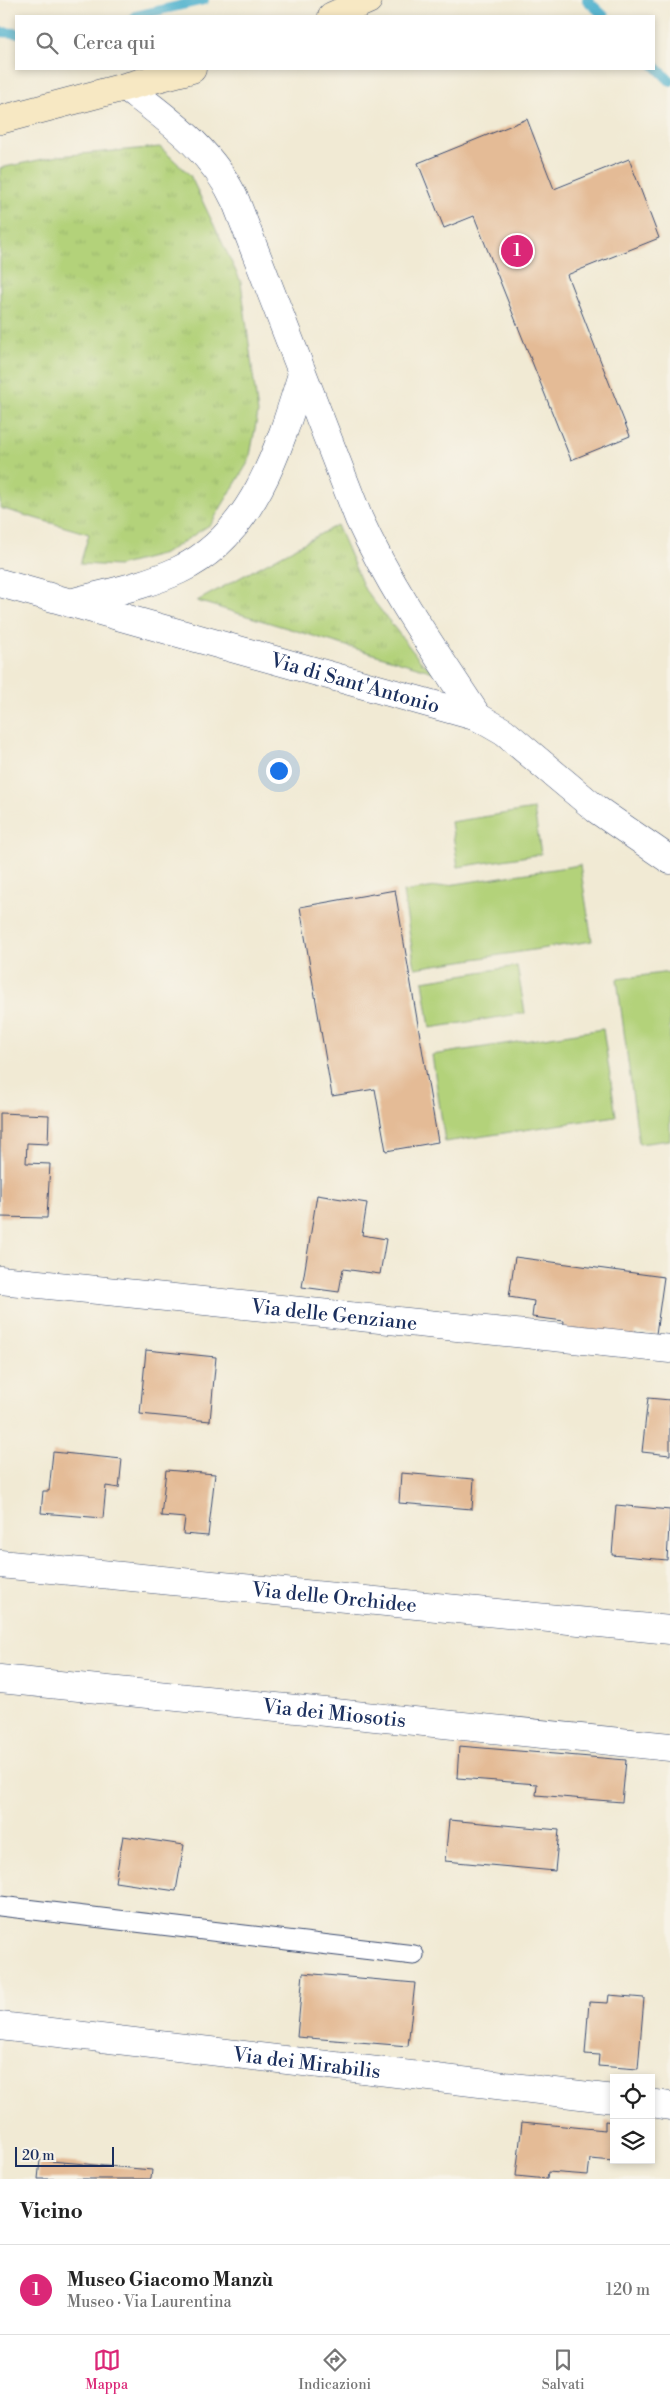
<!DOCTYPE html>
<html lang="it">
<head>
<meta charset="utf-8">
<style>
  body { margin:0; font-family:"Libre Bodoni",serif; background:#f6f6f6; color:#222 }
  .controls { position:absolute; right:15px; bottom:15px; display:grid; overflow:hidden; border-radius:0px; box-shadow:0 2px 8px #0003 }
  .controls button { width:45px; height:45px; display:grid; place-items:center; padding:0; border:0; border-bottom:1px solid #e0e0e0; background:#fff; color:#222; font:25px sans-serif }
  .scale { position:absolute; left:15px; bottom:12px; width:99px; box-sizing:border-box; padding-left:5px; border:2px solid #1b2f5e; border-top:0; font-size:14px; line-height:18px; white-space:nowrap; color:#1b2f5e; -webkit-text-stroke:4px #f7f3e8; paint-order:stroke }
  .you { position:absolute; left:278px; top:770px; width:18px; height:18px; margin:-12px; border:4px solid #fff; border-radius:50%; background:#1a73e8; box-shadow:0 0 0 8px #1a73e833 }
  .badge { display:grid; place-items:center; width:32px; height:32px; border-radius:50%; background:#db2777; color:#fff; font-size:16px; font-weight:700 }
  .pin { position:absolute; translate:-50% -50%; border:2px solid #fff; box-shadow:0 1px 5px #0006 }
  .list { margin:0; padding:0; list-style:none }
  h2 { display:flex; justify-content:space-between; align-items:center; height:65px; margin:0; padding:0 20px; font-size:21px }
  h2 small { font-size:16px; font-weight:400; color:#767676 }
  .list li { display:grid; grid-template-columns:32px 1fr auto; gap:15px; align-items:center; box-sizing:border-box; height:90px; padding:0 20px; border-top:1px solid #e0e0e0 }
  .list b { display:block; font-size:19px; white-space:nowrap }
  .list p { margin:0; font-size:16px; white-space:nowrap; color:#767676 }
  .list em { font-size:16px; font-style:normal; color:#767676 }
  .icon { flex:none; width:28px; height:28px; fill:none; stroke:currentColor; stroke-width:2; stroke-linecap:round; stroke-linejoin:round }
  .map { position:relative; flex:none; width:670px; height:2179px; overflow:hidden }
  .search { position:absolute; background:#fff; box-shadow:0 2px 8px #0003; left:15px; right:15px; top:15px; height:55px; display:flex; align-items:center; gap:12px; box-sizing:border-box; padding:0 18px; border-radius:0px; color:#767676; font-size:19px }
  .sheet { height:155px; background:#fff }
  nav { display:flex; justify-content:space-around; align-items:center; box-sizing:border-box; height:70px; border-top:1px solid #e0e0e0; background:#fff; font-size:14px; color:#767676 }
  nav a { display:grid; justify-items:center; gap:2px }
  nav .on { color:#db2777 }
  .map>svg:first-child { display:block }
  .grass { fill:url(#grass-tufts); stroke:#67806c }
  .green { fill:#b3d27a; stroke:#67806c }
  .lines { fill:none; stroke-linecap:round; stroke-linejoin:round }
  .stream { stroke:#4eb1cd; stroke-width:10 }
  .building { fill:#e4bb96 }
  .service-casing { stroke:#3b4b70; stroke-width:21 }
  .minor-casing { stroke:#3b4b70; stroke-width:29 }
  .secondary-casing { stroke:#3b4b70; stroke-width:29 }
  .service { stroke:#fff; stroke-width:19 }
  .minor { stroke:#fff; stroke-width:28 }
  .secondary { stroke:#f7e8c3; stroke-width:28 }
  .labels { text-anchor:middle; stroke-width:4; stroke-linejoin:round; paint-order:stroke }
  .street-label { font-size:20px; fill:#1b2f5e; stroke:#f7f3e8 }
</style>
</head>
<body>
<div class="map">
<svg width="670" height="2179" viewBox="0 0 670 2179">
  <defs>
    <pattern id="grass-tufts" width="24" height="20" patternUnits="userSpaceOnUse" patternTransform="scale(1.25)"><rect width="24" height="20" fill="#b3d27a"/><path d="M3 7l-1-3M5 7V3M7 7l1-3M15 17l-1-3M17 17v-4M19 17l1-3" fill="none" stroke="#99b56c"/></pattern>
  </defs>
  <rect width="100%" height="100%" fill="#f7f3e8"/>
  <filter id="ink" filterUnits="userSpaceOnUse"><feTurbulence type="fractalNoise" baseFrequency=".02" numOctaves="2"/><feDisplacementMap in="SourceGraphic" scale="10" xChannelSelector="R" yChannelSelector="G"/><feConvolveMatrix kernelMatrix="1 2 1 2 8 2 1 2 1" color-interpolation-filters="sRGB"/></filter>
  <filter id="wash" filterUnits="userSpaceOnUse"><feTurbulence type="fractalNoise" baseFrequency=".0096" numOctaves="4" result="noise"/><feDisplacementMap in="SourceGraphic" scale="20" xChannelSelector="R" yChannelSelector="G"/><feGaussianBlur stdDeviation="1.12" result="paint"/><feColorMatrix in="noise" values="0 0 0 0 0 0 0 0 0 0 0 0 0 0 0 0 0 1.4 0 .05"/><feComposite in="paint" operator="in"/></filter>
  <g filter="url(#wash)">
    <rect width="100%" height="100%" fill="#f1ead4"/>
    <g class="grass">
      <path d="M160,147l30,28 51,107 17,131 -9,48 -38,63 -47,30 -46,12 -38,-2 9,-30 -89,-26v-340l58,-12z"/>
      <path d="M337,525l28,65 57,73 18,11 -243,-73z"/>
    </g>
    <g class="green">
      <path d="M534,809l7,45 -83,13 -7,-45z"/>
      <path d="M580,865l12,76 -177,27 -12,-76z"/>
      <path d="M517,966l8,47 -95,15 -7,-47z"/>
      <path d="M670,972v168l-31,4 -22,-165z"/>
      <path d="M603,1029l13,87 -171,26 -13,-87z"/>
    </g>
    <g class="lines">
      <g class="stream">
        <path d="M587,0l17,16"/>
        <path d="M135,16l69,-16"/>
        <path d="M0,32l16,1"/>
        <path d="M654,65l16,16"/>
      </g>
    </g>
    <g id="blocks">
      <g class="building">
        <path d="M527,119l27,70 75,-30 30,79 -92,37 63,161 -59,24 -97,-244 -30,12 -26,-65z"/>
        <path d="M395,890l43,252 -52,9 -11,-62 -43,7 -32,-189z"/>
        <path d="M0,1113l49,2 -1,29 -21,-1 -1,20 24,1 -3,54 -47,-1z"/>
        <path d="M317,1195l50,8 -5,32 24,4 -6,35 -37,-5 -4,23 -37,-5z"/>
        <path d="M515,1257l149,20 -8,57 -21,-3 -1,8 -71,-10 1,-8 -32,-4 2,-16 -25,-4z"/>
        <path d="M146,1350l70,7 -6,64 -70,-7z"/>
        <path d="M648,1398l22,2v55l-28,-3z"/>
        <path d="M53,1452l69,7 -3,29 -13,-2 -3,32 -62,-5 2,-22h6z"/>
        <path d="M166,1470l49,4 -7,62 -25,-2 2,-16 -24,-2z"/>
        <path d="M401,1473l73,6 -2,30 -73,-6z"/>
        <path d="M616,1505l54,5 -3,50 -55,-5z"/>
        <path d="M459,1746l167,14 -4,42 -86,-7 1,-11 -80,-6z"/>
        <path d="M449,1820l110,10 -4,41 -110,-10z"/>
        <path d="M123,1836l61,9 -8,46 -61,-9z"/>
        <path d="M303,1973l112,10 -7,63 -111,-9z"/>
        <path d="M609,1995l35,3 -6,71 -40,-3 1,-11 -14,-1 4,-52 19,1z"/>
        <path d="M605,2121l9,1v39l-24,-2 -2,16 -40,-3 -1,7 -31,-3 6,-54 83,8z"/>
        <path d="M40,2160l112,10 -1,9h-113z"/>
      </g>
    </g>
  </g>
  <g filter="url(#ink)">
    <use href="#blocks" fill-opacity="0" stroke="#3b4b70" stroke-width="1"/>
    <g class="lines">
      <g class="service-casing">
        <path id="service" d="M0,1906l414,49"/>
      </g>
      <g class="minor-casing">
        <g id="minor">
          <path d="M127,88c43,33 86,63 109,114l123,317c32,70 77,134 119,198"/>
          <path id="s1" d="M0,583l478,134 26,15 92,77 74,51"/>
          <path d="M70,603c36,-10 75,-17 109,-33 75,-35 101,-124 123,-196"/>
          <path id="s2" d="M0,1280l670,69"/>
          <path id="s3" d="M0,1564l670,66"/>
          <path id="s4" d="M0,1679l670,68"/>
          <path id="s5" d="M0,2026l614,73"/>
          <path d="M651,2103l19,3"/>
        </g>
      </g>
      <g class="secondary-casing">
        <g id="secondary">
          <path d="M332,16l36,-16"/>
          <path d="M0,120l192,-51"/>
        </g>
      </g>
      <use href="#service" class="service"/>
      <use href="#minor" class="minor"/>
      <use href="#secondary" class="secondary"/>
    </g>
  </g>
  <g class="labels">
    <g class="street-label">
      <text dy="7" stroke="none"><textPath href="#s1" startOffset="369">Via di Sant'Antonio</textPath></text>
      <text dy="7" stroke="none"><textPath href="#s2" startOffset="336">Via delle Genziane</textPath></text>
      <text dy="7" stroke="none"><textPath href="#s3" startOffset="336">Via delle Orchidee</textPath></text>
      <text dy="7" stroke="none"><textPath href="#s4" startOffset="336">Via dei Miosotis</textPath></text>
      <text dy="7" stroke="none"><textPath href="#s5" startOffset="309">Via dei Mirabilis</textPath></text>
    </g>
  </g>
</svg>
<div class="controls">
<button><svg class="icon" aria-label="locate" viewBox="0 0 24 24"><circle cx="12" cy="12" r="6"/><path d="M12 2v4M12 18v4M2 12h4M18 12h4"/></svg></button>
<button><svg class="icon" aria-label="layers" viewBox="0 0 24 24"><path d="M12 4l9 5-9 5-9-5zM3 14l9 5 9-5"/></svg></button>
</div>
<div class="scale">20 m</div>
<div class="you"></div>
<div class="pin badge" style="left:517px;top:251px">1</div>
<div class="search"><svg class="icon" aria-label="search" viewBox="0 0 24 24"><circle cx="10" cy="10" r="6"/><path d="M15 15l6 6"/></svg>Cerca qui</div>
</div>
<section class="sheet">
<h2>Vicino<small></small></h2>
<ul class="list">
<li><span class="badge">1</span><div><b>Museo Giacomo Manzù</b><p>Museo · Via Laurentina</p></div><em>120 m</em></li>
</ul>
</section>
<nav>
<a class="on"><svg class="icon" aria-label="map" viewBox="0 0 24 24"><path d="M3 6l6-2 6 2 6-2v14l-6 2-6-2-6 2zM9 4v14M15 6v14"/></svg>Mappa</a>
<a><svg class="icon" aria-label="directions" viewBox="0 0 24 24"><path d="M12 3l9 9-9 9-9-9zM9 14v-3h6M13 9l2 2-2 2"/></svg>Indicazioni</a>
<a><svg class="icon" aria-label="saved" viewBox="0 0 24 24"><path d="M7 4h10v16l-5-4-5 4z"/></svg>Salvati</a>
</nav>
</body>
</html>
